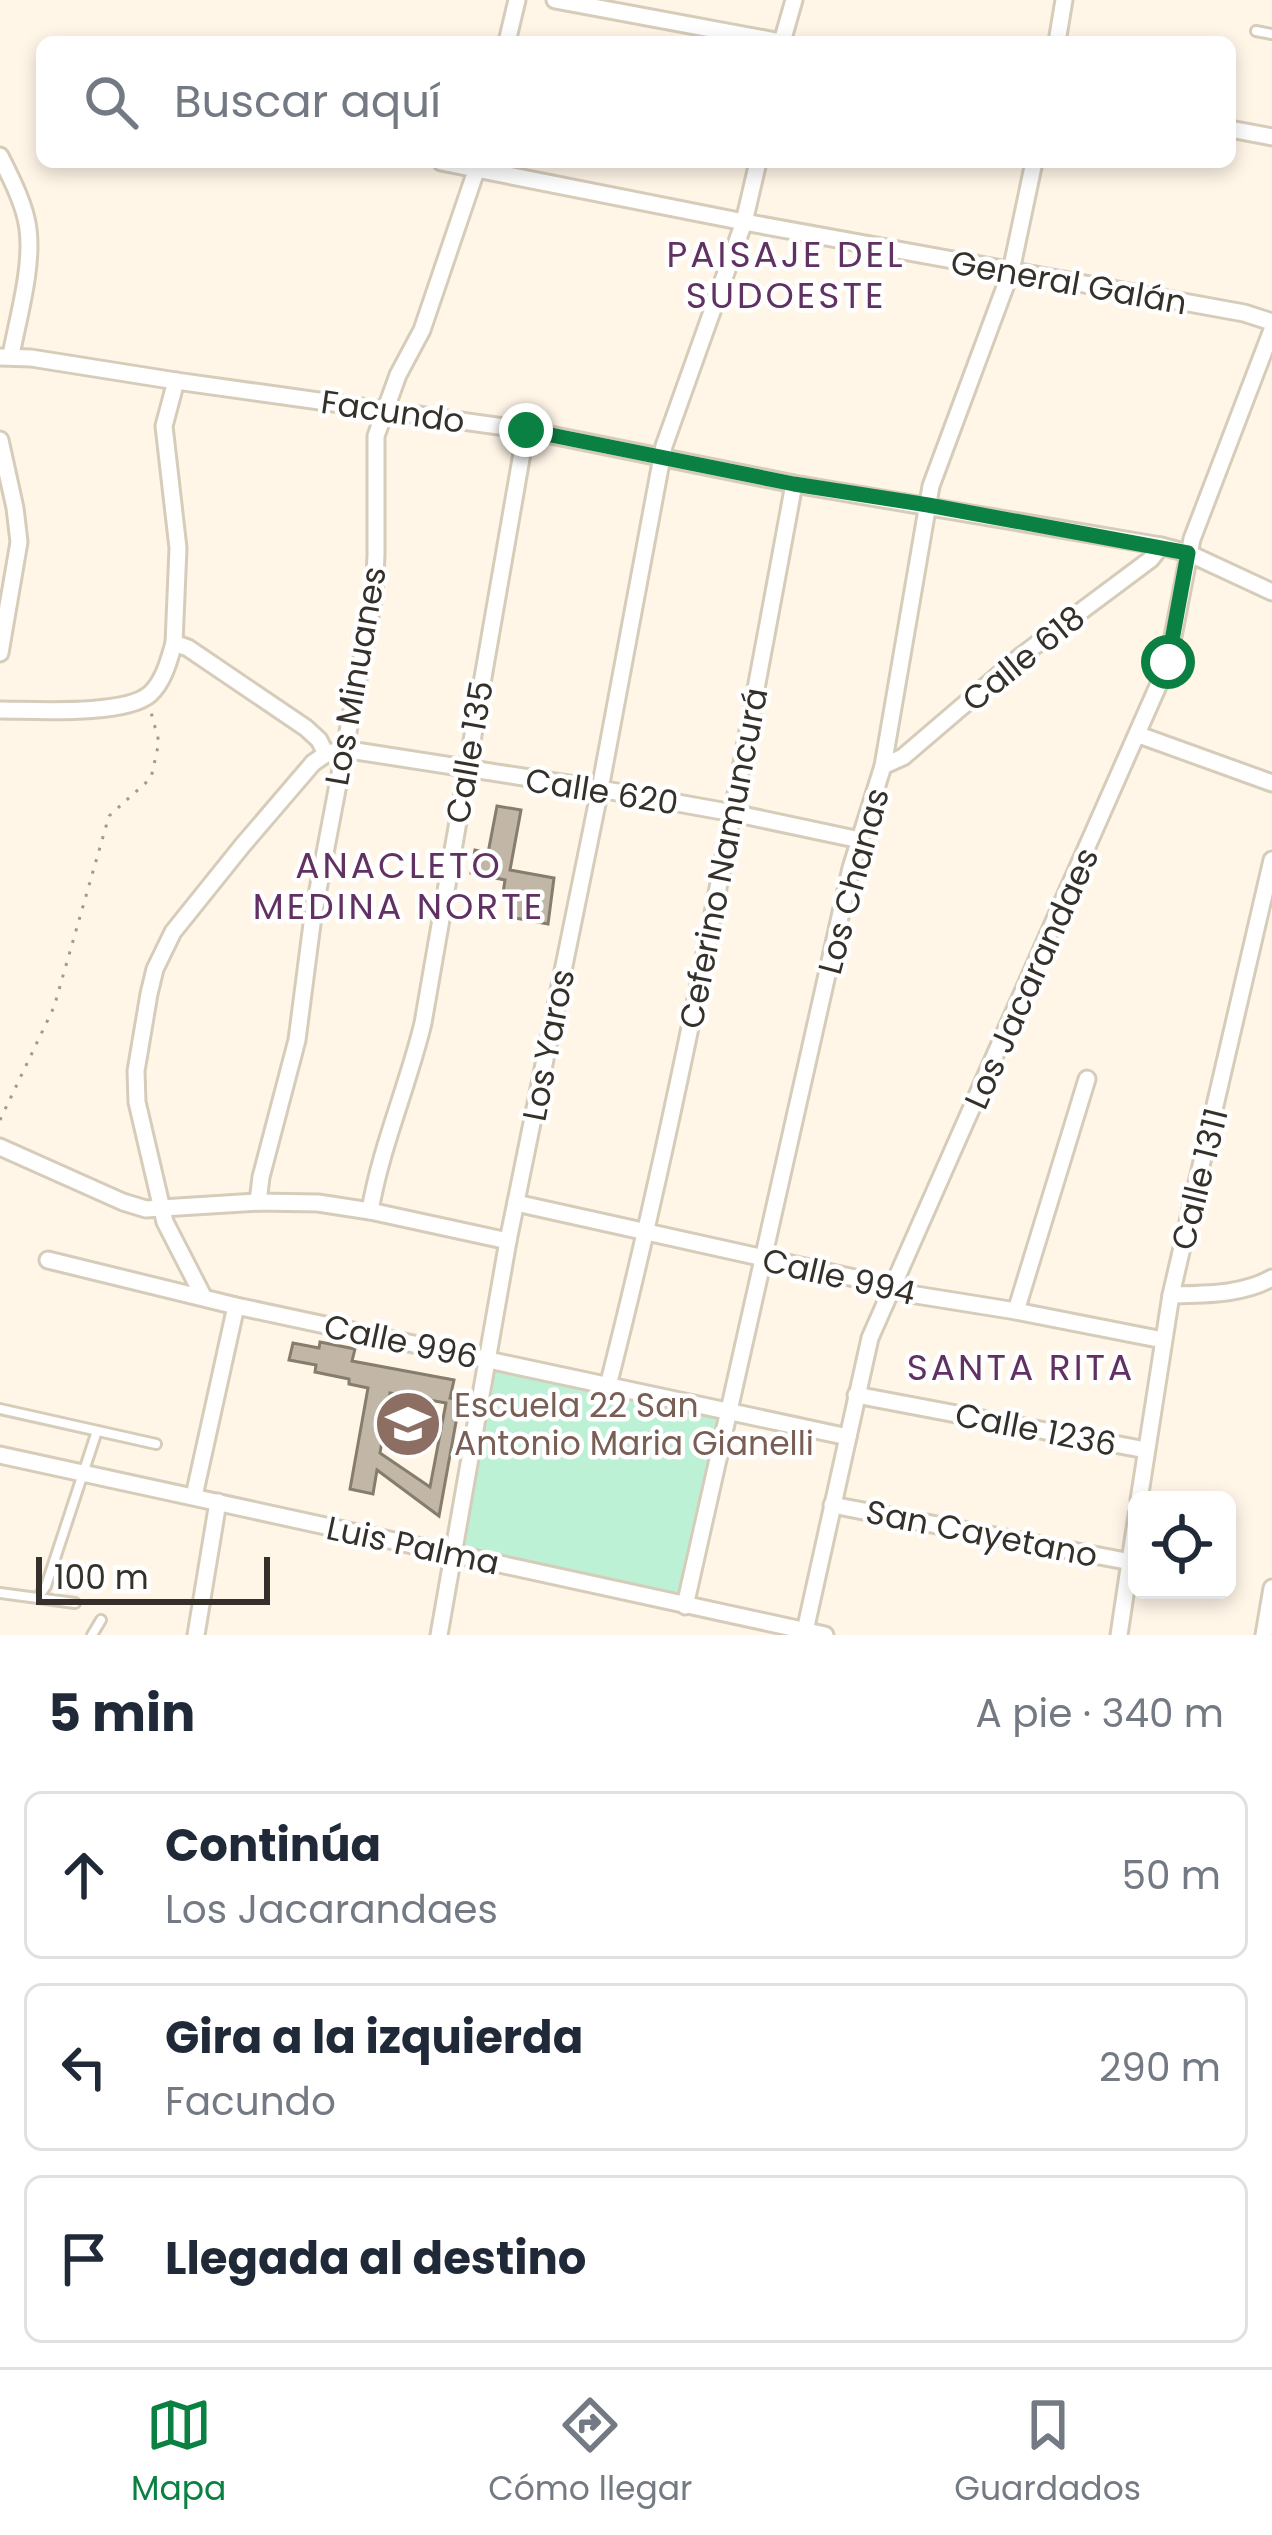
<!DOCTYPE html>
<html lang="es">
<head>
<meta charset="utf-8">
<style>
  body { margin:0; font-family:Poppins,sans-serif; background:#f6f6f7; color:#1f2937 }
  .controls { position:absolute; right:36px; bottom:36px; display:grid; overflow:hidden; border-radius:18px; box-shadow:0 6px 18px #0003 }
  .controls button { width:108px; height:108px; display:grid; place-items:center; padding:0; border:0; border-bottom:3px solid #e0e1e3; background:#fff; color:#1f2937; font:60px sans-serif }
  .scale { position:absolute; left:36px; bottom:30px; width:234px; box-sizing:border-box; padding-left:12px; border:6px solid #35312a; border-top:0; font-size:33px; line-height:42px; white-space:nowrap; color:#35312a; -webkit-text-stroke:9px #fff; paint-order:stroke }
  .stop { position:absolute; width:36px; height:36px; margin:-27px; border:9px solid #0b8043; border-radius:50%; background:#fff }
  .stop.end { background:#0b8043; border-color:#fff; box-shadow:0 3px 12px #0008 }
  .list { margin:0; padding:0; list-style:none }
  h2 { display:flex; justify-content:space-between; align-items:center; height:156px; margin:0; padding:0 48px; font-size:51px }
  h2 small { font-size:39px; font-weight:400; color:#747a83 }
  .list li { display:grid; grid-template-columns:78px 1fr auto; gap:36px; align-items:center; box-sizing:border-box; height:168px; margin:0 24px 24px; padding:0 24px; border:3px solid #e0e1e3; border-radius:18px }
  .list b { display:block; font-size:45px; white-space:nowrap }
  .list p { margin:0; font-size:39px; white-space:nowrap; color:#747a83 }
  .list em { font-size:39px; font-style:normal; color:#747a83 }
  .icon { flex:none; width:66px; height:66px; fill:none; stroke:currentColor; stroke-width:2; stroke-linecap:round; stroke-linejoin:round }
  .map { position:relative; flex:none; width:1272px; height:1635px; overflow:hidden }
  .search { position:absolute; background:#fff; box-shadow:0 6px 18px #0003; left:36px; right:36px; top:36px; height:132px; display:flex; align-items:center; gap:30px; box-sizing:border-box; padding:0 42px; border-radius:18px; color:#747a83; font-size:45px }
  .sheet { height:732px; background:#fff }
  nav { display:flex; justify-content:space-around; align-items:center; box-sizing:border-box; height:168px; border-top:3px solid #e0e1e3; background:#fff; font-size:33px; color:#747a83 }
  nav a { display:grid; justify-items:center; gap:6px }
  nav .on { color:#0b8043 }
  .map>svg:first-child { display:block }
  .green { fill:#bcf1d6 }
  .building { fill:#c2b7a6; stroke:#867d6d; stroke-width:3; fill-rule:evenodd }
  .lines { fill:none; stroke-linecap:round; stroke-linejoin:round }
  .lane-casing { stroke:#d6ccba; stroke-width:14 }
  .street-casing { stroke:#d6ccba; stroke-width:21 }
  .path { stroke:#a19a8f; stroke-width:3; stroke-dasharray:3 9; stroke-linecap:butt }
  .lane { stroke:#fff; stroke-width:8 }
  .street { stroke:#fff; stroke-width:15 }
  .route { stroke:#0b8043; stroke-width:15 }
  .labels { text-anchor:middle; stroke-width:9; stroke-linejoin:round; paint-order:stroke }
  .street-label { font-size:33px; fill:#35312a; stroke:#fff }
  .education-label { font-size:33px; fill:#785e54; stroke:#fff; text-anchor:start }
  .neighbourhood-label { font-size:36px; letter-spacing:3px; fill:#613163; stroke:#fff }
</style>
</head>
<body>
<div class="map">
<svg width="1272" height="1635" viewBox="0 0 1272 1635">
  <rect width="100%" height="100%" fill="#fff6e8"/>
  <path class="green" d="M486,1360l243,52 -44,194 -232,-52z"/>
  <g class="building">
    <path d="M497,806l24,4 -11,60 44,8 -6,46 -39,-7 4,-23 -10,-1 2,-13 -34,-7 4,-23 13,3z"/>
    <path d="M320,1342l35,7 -3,12 102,19 -4,18 10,2 -21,116 -62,-46 -4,24 -23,-5 18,-101 -19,-4v-5l-34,-7 1,-7 -27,-5 4,-17 26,5zM390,1393l56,10 -16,84 -50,-34z"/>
  </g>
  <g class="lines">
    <g class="lane-casing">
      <g id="lane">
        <path d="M1256,31l16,3"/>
        <path d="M0,1409l156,35"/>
        <path d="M0,1593l75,10"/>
        <path d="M39,1596l7,-10 51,-155"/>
        <path d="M92,1635l9,-15"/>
      </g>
    </g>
    <g class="street-casing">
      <g id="street">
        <path d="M555,0l226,42"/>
        <path d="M507,42l10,-42"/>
        <path d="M782,42l12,-42"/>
        <path d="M1057,42l7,-42"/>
        <path d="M1230,129l42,8"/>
        <path d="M0,156c11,22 25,49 28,73 5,38 -10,89 -17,126"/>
        <path d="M441,162l303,60 500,91 28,9"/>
        <path d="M0,357l31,1 145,23 350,49 268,54 367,62 27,7 84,39"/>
        <path d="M176,381l-12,45 14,122 -4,95 14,5 118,80 13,12 7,14"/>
        <path d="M0,440l15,68 4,34 -19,111"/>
        <path d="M0,710c34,0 125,6 150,-16 14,-13 19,-34 24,-51"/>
        <path d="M1139,735l133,48"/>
        <path d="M883,766l20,-9 118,-101 130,-97 10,-13"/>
        <path d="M0,1147l123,55 23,7 112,-7 60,1 52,8 138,30"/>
        <path d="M258,1202l3,-25 36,-137 16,-124 61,-321 2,-40v-119l22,-61 24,-45 57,-168"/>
        <path d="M516,1203l352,78 42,13 106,17 147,29"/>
        <path d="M370,1211c11,-65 38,-125 53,-188l103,-593"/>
        <path d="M48,1260l188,46 612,131"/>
        <path d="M1171,1295c34,-1 71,0 101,-17"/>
        <path d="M203,1296l-38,-74 -28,-120 -1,-31 13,-77 6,-25 18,-37 69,-86 71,-83 13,-9 17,-5 257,40 133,24 127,27"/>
        <path d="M1016,1311l71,-232"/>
        <path d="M608,1386c76,-298 130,-600 186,-902"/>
        <path d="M856,1395l290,55"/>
        <path d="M0,1455l825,180"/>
        <path d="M194,1496l42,-190"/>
        <path d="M1139,1500l32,-205 101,-435"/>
        <path d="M832,1505l299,57"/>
        <path d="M685,1606l166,-738 32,-102 48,-280 80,-215 23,-109"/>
        <path d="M805,1631l65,-293 292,-661 6,-15 24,-123 80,-209"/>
        <path d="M196,1635l22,-133"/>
        <path d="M439,1635l69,-394 92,-452 64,-343 80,-224 14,-60"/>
        <path d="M1119,1635l18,-120"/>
        <path d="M1264,1635l8,-47"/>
      </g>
    </g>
    <path class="path" d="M0,1120l54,-113 55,-191 42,-38 8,-36 -8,-30"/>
    <use href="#lane" class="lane"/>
    <use href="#street" class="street"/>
  </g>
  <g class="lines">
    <path class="route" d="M526,430l268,54 134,21 260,48 -20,109"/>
  </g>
  <defs>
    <g id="school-disc" transform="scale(3.45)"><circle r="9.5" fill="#8d6e63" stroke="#fff"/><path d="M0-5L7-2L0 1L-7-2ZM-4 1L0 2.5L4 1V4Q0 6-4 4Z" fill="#fff"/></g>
  </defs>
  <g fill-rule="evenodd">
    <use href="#school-disc" x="408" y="1424"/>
  </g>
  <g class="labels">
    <g class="street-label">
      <text transform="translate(1069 282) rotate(10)" y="12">General Galán</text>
      <text transform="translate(393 411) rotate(8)" y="12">Facundo</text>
      <text transform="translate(1023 658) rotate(-39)" y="12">Calle 618</text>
      <text transform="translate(355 676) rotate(-80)" y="12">Los Minuanes</text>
      <text transform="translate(469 752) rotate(-80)" y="12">Calle 135</text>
      <text transform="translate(602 791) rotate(9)" y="12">Calle 620</text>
      <text transform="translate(723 858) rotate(-79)" y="12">Ceferino Namuncurá</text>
      <text transform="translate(853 881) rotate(-75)" y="12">Los Chanas</text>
      <text transform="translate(1031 978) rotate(-66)" y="12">Los Jacarandaes</text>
      <text transform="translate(548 1045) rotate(-79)" y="12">Los Yaros</text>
      <text transform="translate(1199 1179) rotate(-76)" y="12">Calle 1311</text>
      <text transform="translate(839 1276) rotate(13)" y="12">Calle 994</text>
      <text transform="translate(401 1341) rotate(12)" y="12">Calle 996</text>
      <text transform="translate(1036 1429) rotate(11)" y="12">Calle 1236</text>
      <text transform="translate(982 1533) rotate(11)" y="12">San Cayetano</text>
      <text transform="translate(413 1545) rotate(12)" y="12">Luis Palma</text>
    </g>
    <g class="education-label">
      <text x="454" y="1417">Escuela 22 San<tspan x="454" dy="38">Antonio Maria Gianelli</tspan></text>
    </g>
    <g class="neighbourhood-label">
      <text x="786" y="267">PAISAJE DEL<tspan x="786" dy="41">SUDOESTE</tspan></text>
      <text x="399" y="878">ANACLETO<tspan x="399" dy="41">MEDINA NORTE</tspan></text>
      <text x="1021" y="1380">SANTA RITA</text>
    </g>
  </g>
</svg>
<div class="controls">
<button><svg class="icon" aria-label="locate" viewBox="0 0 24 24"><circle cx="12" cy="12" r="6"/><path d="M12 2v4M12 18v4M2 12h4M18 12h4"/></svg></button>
</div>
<div class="scale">100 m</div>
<div class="stop" style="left:1168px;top:662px"></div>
<div class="stop end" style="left:526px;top:430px"></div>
<div class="search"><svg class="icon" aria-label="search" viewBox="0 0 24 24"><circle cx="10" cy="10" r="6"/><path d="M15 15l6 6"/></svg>Buscar aquí</div>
</div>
<section class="sheet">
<h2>5 min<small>A pie · 340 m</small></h2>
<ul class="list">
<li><svg class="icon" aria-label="ahead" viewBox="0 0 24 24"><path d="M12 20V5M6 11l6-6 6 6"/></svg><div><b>Continúa</b><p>Los Jacarandaes</p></div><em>50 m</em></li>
<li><svg class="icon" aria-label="left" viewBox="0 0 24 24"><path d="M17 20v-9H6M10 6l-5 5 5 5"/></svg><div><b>Gira a la izquierda</b><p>Facundo</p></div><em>290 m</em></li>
<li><svg class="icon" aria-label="arrive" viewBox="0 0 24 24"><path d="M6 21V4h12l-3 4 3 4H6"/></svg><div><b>Llegada al destino</b></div></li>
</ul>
</section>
<nav>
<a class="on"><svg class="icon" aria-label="map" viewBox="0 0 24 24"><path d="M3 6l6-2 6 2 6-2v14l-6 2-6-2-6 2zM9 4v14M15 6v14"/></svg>Mapa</a>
<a><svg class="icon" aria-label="directions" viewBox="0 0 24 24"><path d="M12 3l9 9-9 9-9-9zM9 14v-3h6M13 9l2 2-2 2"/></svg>Cómo llegar</a>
<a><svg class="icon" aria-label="saved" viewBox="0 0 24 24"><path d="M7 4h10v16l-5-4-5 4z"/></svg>Guardados</a>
</nav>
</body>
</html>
